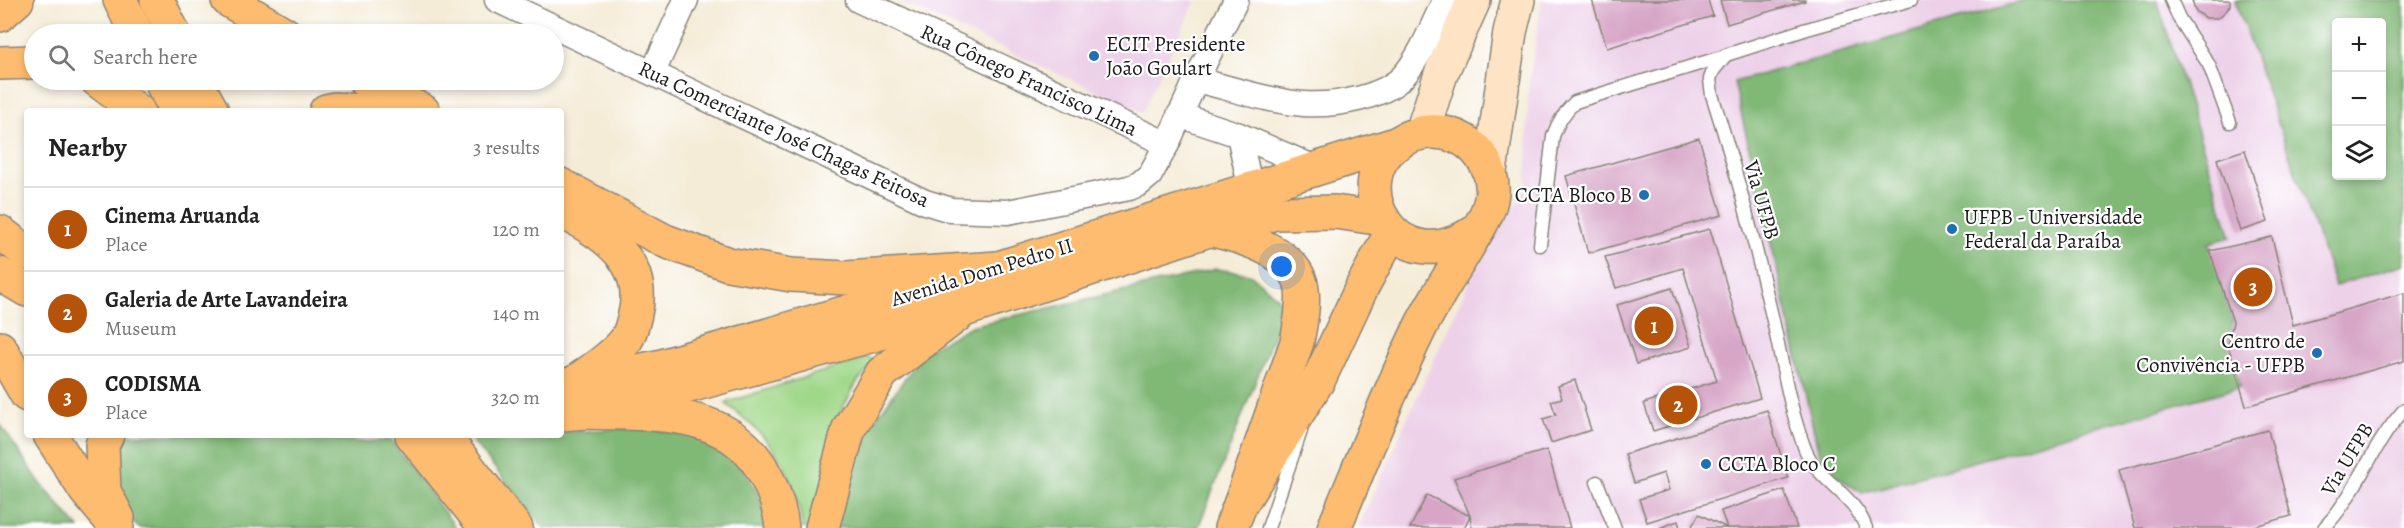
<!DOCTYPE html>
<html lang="en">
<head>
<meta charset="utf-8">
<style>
  body { margin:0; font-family:Alegreya,serif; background:#f6f6f6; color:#222 }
  .controls { position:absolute; right:18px; top:18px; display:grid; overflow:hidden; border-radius:6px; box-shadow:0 3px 9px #0003 }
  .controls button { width:54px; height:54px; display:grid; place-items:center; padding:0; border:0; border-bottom:2px solid #e0e0e0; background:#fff; color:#222; font:30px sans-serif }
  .you { position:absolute; left:1282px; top:267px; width:21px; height:21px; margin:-15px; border:4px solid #fff; border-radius:50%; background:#1a73e8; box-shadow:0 0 0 9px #1a73e833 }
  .badge { display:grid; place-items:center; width:39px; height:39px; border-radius:50%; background:#b45309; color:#fff; font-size:20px; font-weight:700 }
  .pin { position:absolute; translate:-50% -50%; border:3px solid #fff; box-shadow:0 2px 6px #0006 }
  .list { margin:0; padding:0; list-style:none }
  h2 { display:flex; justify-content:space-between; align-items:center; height:78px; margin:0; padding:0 24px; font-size:26px }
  h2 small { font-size:20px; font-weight:400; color:#767676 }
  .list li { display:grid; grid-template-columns:39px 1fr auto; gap:18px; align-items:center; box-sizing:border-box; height:84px; padding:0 24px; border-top:2px solid #e0e0e0 }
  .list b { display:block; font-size:22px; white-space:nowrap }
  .list p { margin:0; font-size:20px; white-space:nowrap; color:#767676 }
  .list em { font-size:20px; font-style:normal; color:#767676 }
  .icon { flex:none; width:33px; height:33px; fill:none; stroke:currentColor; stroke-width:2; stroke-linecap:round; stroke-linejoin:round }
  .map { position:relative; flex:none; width:2404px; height:528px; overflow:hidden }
  .search { position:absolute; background:#fff; box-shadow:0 3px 9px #0003; left:24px; top:24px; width:540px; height:66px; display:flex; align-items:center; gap:15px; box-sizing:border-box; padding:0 21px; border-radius:33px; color:#767676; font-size:22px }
  .panel { position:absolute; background:#fff; box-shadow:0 3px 9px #0003; left:24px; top:108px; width:540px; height:330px; border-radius:6px }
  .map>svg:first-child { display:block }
  .built { fill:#edd1e9; fill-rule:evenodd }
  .green { fill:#a0d88a; stroke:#5e7a53; stroke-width:1.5 }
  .forest { fill:#80b876; stroke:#4e6a49; stroke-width:1.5; fill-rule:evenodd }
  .building { fill:#d7a6c7 }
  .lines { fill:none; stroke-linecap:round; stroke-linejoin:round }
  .service-casing { stroke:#88847a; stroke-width:15 }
  .minor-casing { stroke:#88847a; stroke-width:27 }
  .secondary-casing { stroke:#88847a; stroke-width:36 }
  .primary-casing { stroke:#88847a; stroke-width:36 }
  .trunk-casing { stroke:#88847a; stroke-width:36 }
  .service { stroke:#fff; stroke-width:12 }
  .minor { stroke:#fff; stroke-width:24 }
  .secondary { stroke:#fee4c5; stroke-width:33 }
  .primary { stroke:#fdbc6f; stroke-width:33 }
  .trunk { stroke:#fdbc6f; stroke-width:33 }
  .poi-dot { fill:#1f6fb2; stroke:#fff; stroke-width:2 }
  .labels { text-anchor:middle; stroke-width:4.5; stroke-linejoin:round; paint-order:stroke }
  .poi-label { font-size:21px; fill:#1c1c1c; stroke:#fff; text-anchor:start }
  .street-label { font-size:21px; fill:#1c1c1c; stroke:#fff }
</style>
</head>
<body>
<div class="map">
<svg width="2404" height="528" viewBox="0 0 2404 528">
  <rect width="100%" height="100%" fill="#fff"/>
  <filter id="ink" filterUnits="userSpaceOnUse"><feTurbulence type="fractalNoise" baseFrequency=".0167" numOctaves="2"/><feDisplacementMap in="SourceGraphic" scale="12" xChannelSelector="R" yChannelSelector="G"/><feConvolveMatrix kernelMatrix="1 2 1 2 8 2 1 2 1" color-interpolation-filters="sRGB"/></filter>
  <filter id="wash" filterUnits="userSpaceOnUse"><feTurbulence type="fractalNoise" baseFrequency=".008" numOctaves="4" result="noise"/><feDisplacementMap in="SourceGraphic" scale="24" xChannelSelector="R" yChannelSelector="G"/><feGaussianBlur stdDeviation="1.35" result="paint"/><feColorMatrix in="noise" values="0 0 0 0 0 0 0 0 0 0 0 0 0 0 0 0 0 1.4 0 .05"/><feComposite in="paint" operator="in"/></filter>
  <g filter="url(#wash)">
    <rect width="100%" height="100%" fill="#f5ecd8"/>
    <g class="built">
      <path d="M896,0h300l-54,112z"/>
      <path d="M1542,0h862v528h-1046l116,-257 53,-83 1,-99zM2336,22h46v154h-46z"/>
    </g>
    <path class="green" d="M868,357l7,5 -18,20 -19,35 -26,111h-10c-6,-60 -31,-90 -77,-125z"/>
    <g class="forest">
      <path d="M2027,0h130l74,237 -22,6 24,79 -5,23 12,42 -378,106 -33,-22 -11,-22 -84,-367z"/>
      <path d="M2235,0h169v264l-69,22zM2382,22v154h-46v-154z"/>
      <path d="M1216,269l34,5 27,23 7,12 -86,219h-365l5,-25 31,-75 55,-76 47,-26z"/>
      <path d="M0,424l41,60 38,44h-79z"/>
      <path d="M640,428l65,8 33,25 20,32 12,35h-226l-74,-90 91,-3v-3z"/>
      <path d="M121,435h160l81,7 29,-2 65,88h-317c-30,-26 -24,-58 -18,-93z"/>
    </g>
    <g id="blocks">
      <g class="building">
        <path d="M1592,0h116l5,16 -106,32z"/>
        <path d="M1720,0h85v1l-78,23z"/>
        <path d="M2192,0h38v5l-3,5 -9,8h-12l-11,-7z"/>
        <path d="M1699,138l23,77 -134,38 -22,-77z"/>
        <path d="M2245,150l23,72 -28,9 -23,-72z"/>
        <path d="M1710,229l50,169 -107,33 -9,-28 73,-22 -34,-113 -67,20 -11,-31z"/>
        <path d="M2272,237l21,88 111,-32v68l-158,45 -18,-61 5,-23 -23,-71z"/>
        <path d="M1672,288l19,59 -55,17 -19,-59z"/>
        <path d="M1575,380l16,50 -40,13 -8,-24 13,-4 -5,-14 11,-3 -4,-12z"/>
        <path d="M1767,410l21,68 -141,44 -8,-23 30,-9 -5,-17 -30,10 -9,-29z"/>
        <path d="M2268,430l23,86 -44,12h-112l-16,-58z"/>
        <path d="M1547,450l23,78h-98l-2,-12 -6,12h-54l17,-33 43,21 -16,-38z"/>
        <path d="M1784,490l13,38h-106l8,-14 28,14 -6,-17z"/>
        <path d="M1678,521l2,7h-21z"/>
      </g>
    </g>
  </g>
  <g filter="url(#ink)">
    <use href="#blocks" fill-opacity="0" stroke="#88847a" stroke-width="1.5"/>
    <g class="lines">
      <g class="service-casing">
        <g id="service">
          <path d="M2171,0l8,18 30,47 21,57"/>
          <path d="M1540,245l13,-109c5,-14 11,-24 22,-34l150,-46"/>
          <path d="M1597,482l18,46"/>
          <path d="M1268,528l33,-97"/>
          <path d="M1866,528c-13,-36 -48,-46 -61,-79 -17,-44 -23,-91 -34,-137 -17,-73 -36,-146 -59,-217l-2,-16 3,-8 13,-16 81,-26 104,-29"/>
          <path d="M2324,528c33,-34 47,-82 80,-118"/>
        </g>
      </g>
      <g class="minor-casing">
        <g id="minor">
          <path d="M497,0l428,202 26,8 57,2 121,-24 10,-4 11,-9 17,-31 29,-64 40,-80"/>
          <path d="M858,0l309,144"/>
          <path d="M653,72l33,-72"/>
          <path d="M1196,80c35,8 71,21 108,24 31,2 82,-6 102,-31 17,-21 27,-49 39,-73"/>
          <path d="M1179,115l60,20 76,33"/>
          <path d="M1239,135l12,55"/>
        </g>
      </g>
      <g class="secondary-casing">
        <g id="secondary">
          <path d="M1422,132l19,-58 33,-74"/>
          <path d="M1490,172l20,-140 8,-32"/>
        </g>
      </g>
      <g class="primary-casing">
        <g id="primary">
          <path d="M1213,230c30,7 86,23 89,60 2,17 -2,35 -5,52l-57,163"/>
          <path d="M0,274l27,16"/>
          <path d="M566,385l92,-18 340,-99 401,-125"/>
          <path d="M561,414l24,-2 100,-25 279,-77 248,-81 64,-16 59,-1 48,7"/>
          <path d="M1231,528l9,-23 79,-126 43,-92 30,-56"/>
          <path d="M1334,528c28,-66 54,-135 86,-200 14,-28 32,-55 48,-82 10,-17 22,-33 24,-53 2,-24 -14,-48 -37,-57 -19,-7 -38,-5 -56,6 -61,41 0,149 80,86"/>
        </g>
      </g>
      <g class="trunk-casing">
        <g id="trunk">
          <path d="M120,0l17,34"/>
          <path d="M157,0l17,34"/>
          <path d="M228,0l57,34"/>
          <path d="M0,15l17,-15"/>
          <path d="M0,63l34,-1"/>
          <path d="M97,80l41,31"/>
          <path d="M160,80l17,31"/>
          <path d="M195,80l17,31"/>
          <path d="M364,80l59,31"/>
          <path d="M326,111l8,-2 32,2"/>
          <path d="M561,185l104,56 63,23 63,11 55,3 152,-10"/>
          <path d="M561,211c41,22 87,49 74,103 -2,9 -4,18 -9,26 -13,18 -37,31 -54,45"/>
          <path d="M0,232l27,21"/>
          <path d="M0,348l27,47"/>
          <path d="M585,412c63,3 138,-6 176,55 11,19 19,39 21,61"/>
          <path d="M50,435l36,56 31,37"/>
          <path d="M107,435l-5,10 2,46 14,27"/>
          <path d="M412,435l74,93"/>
          <path d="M443,435l73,93"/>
          <path d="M822,528l27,-100 33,-55 82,-63"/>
        </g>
      </g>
      <use href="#service" class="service"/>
      <use href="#minor" class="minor"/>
      <use href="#secondary" class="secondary"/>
      <use href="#primary" class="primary"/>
      <use href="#trunk" class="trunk"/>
    </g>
  </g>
  <g class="poi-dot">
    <circle cx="1094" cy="56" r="6"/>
    <circle cx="1644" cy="195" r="6"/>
    <circle cx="1952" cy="229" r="6"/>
    <circle cx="2317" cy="353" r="6"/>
    <circle cx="1706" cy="464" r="6"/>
  </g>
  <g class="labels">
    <g class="poi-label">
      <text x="1106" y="51">ECIT Presidente<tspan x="1106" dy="24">João Goulart</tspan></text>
      <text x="1632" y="202" text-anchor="end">CCTA Bloco B</text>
      <text x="1964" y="224">UFPB - Universidade<tspan x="1964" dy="24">Federal da Paraíba</tspan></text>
      <text x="2305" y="348" text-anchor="end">Centro de<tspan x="2305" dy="24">Convivência - UFPB</tspan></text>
      <text x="1718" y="471">CCTA Bloco C</text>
    </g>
    <g class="street-label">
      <text transform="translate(1029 80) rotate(25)" y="7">Rua Cônego Francisco Lima</text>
      <text transform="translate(784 134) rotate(25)" y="7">Rua Comerciante José Chagas Feitosa</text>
      <text transform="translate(1762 200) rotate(74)" y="7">Via UFPB</text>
      <text transform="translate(982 272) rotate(-17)" y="7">Avenida Dom Pedro II</text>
      <text transform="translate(2347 459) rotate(-59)" y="7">Via UFPB</text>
    </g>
  </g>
</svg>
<div class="controls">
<button>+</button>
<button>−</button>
<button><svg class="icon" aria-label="layers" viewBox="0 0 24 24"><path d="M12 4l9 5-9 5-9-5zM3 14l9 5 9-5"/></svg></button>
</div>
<div class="you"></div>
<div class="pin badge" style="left:1654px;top:326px">1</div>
<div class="pin badge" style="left:1678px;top:405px">2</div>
<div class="pin badge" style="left:2253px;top:287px">3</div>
<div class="search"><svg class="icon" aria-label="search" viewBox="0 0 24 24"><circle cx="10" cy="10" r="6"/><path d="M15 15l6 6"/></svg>Search here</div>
<section class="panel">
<h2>Nearby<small>3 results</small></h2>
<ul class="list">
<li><span class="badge">1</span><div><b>Cinema Aruanda</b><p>Place</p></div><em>120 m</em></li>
<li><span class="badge">2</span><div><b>Galeria de Arte Lavandeira</b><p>Museum</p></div><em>140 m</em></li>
<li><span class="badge">3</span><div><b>CODISMA</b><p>Place</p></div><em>320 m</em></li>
</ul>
</section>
</div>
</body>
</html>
